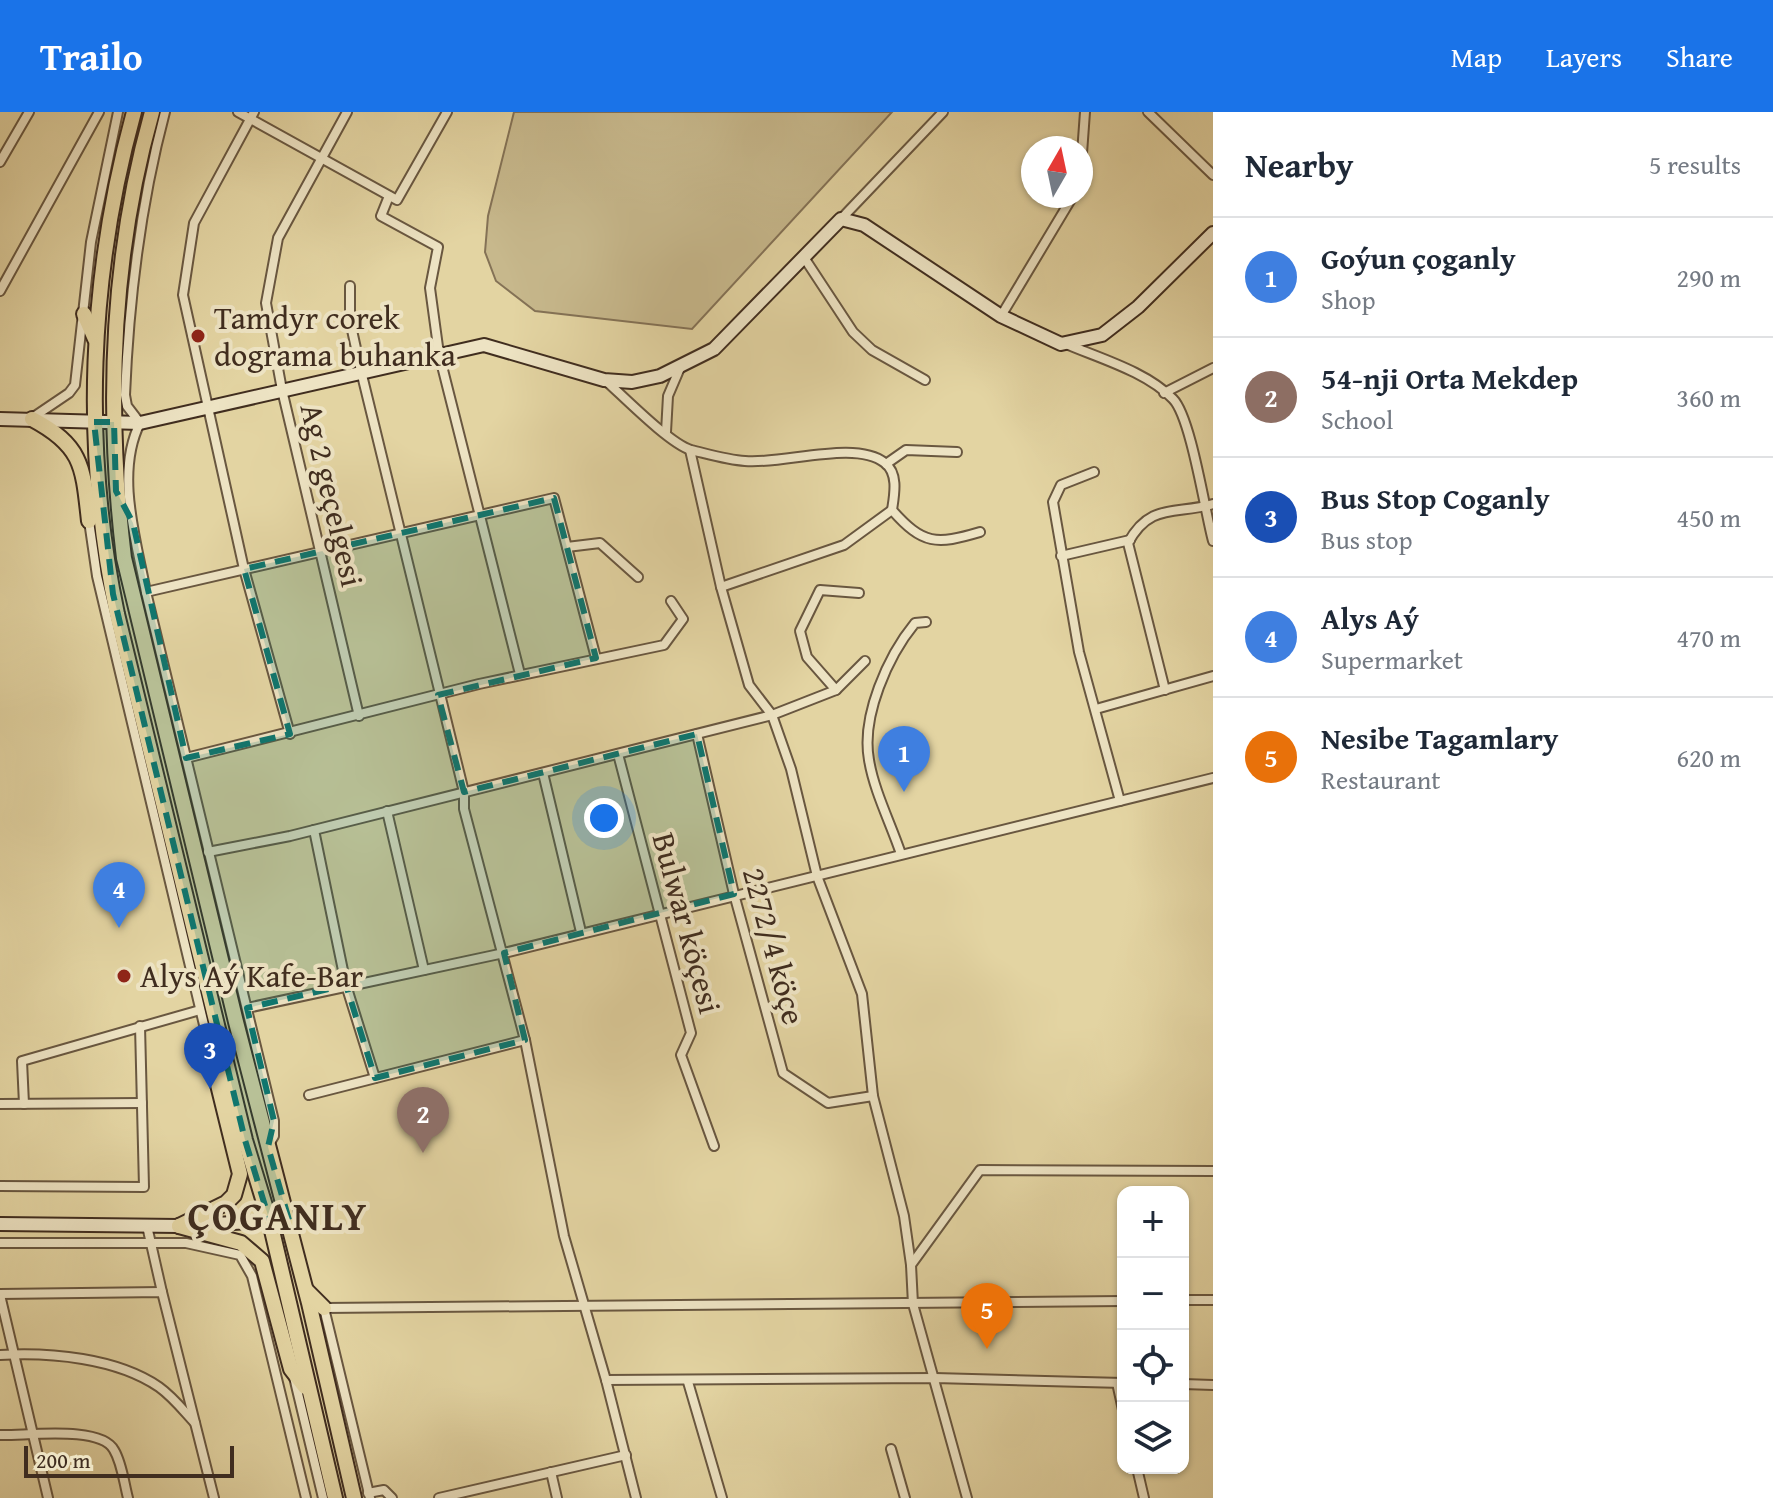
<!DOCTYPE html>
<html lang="en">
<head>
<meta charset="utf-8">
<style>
  body { margin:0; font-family:"Gentium Book Plus",serif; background:#f2f2f3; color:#1f2937 }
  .controls { position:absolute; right:24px; bottom:24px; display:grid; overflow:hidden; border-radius:16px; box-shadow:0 2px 6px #0004 }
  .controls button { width:72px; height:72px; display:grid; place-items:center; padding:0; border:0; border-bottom:2px solid #e0e1e3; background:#fff; color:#1f2937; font:40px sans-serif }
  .compass { position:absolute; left:1021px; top:24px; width:72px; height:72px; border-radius:50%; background:#fff; box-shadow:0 2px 6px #0004; rotate:9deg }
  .scale { position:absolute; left:24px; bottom:20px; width:210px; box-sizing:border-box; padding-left:8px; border:4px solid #402d1f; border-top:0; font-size:22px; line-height:28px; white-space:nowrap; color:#402d1f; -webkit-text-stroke:6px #ede3c3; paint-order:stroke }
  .you { position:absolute; left:604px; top:706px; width:28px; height:28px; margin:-20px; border:6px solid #fff; border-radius:50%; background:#1a73e8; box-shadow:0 0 0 12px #1a73e833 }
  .badge { display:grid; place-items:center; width:52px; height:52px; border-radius:50%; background:#1a73e8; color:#fff; font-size:26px; font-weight:700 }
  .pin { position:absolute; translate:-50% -66px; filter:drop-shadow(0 2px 4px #0008) }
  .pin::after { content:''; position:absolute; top:42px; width:28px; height:24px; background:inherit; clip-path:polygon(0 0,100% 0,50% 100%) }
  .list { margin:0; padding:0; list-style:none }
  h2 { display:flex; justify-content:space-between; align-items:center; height:104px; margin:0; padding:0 32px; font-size:34px }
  h2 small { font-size:26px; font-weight:400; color:#747a83 }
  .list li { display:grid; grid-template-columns:52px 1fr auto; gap:24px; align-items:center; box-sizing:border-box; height:120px; padding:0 32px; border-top:2px solid #e0e1e3 }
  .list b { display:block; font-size:30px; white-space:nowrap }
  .list p { margin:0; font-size:26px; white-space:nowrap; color:#747a83 }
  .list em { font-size:26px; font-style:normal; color:#747a83 }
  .icon { flex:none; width:44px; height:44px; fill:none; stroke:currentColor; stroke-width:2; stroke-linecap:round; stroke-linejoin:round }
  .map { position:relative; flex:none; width:1213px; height:1386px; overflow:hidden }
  header { display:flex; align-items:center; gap:48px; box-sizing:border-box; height:112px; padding:0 40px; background:#1a73e8; color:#fff }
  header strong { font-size:38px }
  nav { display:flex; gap:44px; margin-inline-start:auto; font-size:28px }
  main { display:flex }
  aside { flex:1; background:#fff }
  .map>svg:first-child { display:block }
  .green { fill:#c7b88c; stroke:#847256; stroke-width:2 }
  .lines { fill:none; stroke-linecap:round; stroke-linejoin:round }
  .street-casing { stroke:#695740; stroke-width:12 }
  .secondary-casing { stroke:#402d1f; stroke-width:16 }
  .primary-casing { stroke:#402d1f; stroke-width:18 }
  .street { stroke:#ede3c3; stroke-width:8 }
  .secondary { stroke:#ede3c3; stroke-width:12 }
  .primary { stroke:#e3d4a2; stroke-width:14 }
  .marked { fill:#0f766e; fill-opacity:0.2; stroke:#0f766e; stroke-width:6; stroke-dasharray:16 10; stroke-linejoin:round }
  .poi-dot { fill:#8f2418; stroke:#ede3c3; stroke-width:3 }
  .labels { text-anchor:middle; stroke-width:8; stroke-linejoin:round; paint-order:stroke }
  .poi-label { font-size:32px; fill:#402d1f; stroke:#ede3c3; text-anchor:start }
  .street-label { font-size:32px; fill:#402d1f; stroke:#ede3c3 }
  .district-label { font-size:40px; font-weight:bold; letter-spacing:2px; fill:#402d1f; stroke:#ede3c3 }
</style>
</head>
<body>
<header>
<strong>Trailo</strong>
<nav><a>Map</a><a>Layers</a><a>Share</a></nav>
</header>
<main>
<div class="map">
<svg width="1213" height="1386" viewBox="0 0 1213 1386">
  <rect width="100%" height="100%" fill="#e3d4a2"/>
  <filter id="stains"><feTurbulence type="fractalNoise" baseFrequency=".0025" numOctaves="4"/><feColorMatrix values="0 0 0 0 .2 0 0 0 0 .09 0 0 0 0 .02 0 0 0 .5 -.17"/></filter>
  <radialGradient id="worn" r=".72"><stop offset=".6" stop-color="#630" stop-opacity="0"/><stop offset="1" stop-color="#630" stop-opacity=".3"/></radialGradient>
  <path class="green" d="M514,0h378l-200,217 -157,-18 -39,-30 -11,-29 3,-36z"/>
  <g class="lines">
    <g class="street-casing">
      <g id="street">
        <path d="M165,0c-25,94 -36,186 -40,283l2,11 13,17c-25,50 -4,116 6,169l128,529v15l-6,10"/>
        <path d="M238,0l159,88 50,-88"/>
        <path d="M254,0l-60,111 -11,72 61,274 46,165"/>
        <path d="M347,0l-69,126 -12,65 16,87 77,326"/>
        <path d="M1148,0l65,63"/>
        <path d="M0,50l29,-50"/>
        <path d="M1081,55l4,-55"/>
        <path d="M389,84l-8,20 57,31 -8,41 9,66 81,320"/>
        <path d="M841,107l102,-107"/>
        <path d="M805,147l48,73 19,18 53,30"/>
        <path d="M350,174v35l11,50 103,421v17l61,231 39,196 42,144 30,118"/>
        <path d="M0,179l99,-179"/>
        <path d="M1001,204l72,-120"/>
        <path d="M1064,231c34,15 82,28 109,56 18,18 32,113 40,142"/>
        <path d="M605,268c19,17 65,64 86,70 17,4 37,10 54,11 38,4 110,-22 140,2 14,11 9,33 7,47 31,35 44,35 88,22"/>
        <path d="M1164,281l49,-25"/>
        <path d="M32,306l37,-25 6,-8 16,-143 27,-130"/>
        <path d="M666,320l2,-36 12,-28"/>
        <path d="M690,338l31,137 28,98 23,30 19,54 26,107 45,118 11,102 31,120 7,49"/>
        <path d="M886,352l20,-14 51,2"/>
        <path d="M1094,360l-33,13 -8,17 26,150 41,149"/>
        <path d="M89,409l8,55 113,474"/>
        <path d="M567,435l33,-4 38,34"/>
        <path d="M1061,444l69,-16"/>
        <path d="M721,475l123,-42 48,-35"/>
        <path d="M146,480l408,-94 42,160"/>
        <path d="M836,578l-29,-33 -7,-26 20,-41 39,3"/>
        <path d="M1165,578l-37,-147c22,-41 48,-28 85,-39"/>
        <path d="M1096,597l117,-33"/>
        <path d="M697,622l37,160 49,179 45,30 45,-7"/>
        <path d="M618,642l73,279 -10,22 33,91"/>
        <path d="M186,646l293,-74 185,-39 19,-26 -12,-18"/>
        <path d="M543,661l38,159"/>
        <path d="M387,699l37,159"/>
        <path d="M314,718l32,155 29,93"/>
        <path d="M208,740l82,-16 482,-121 64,-25 29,-29"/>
        <path d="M901,742c-10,-30 -27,-63 -32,-94 -8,-44 19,-104 46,-137l11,-1"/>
        <path d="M247,896l257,-55 709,-175"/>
        <path d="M309,983l216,-55"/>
        <path d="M0,992l142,-1"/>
        <path d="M24,992l-2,-43 178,-51"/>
        <path d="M0,1074l144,1 -4,-161"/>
        <path d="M147,1114l15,66"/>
        <path d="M0,1131h186l54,12 12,21 54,222"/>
        <path d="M0,1182l162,-2 52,206"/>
        <path d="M0,1183l48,203"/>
        <path d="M1183,1188h30"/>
        <path d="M0,1243c50,-3 117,3 159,32 14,10 24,23 36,36"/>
        <path d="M294,1265l29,121"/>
        <path d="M606,1268l329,-2 188,5"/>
        <path d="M688,1270l34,116"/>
        <path d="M1117,1271l6,27"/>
        <path d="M1183,1272l30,1"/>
        <path d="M0,1323c25,1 101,-10 114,15 8,13 10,33 14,48"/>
        <path d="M891,1337l14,49"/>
        <path d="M1137,1356l7,30"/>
        <path d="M551,1360l6,26"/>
        <path d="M368,1381l16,-3 8,8"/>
        <path d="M370,1386l-46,-190 799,-7"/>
        <path d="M439,1386l187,-43"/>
        <path d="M967,1386l-54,-194 -2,-39 69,-95 233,1"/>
      </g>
    </g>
    <g class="secondary-casing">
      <g id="secondary">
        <path d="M0,307l140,4 344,-78 120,35 28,2 28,-6 54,-27 127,-130 23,6 137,91 60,28 41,-9 36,-28 75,-74"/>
        <path d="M0,1112l179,2 110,-6"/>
      </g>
    </g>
    <g class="primary-casing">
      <g id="primary">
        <path d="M134,0c-45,163 -52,336 -17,502l128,526 25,82 65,276"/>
        <path d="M152,0c-41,145 -46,297 -28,446l112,464 73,281 45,195"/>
        <path d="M84,202l11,25"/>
        <path d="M32,307c51,27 51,48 57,102"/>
        <path d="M179,1114l47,-23 8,-8 6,-21 -29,-118 5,-25"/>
        <path d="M179,1114l62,17 21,18 29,108 14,18"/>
        <path d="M306,1178l18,18"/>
      </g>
    </g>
    <use href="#street" class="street"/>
    <use href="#secondary" class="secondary"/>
    <use href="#primary" class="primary"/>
  </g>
  <path class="marked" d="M94,310h20l2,69 17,32 53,235 104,-24 -46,-165 310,-71 42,160 -158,37 26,97 233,-58 37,160 -230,59 21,87 -150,38 -29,-93 -99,23 27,113 -6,26 21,73 -19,2 -25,-82 -132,-546z"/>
  <g class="poi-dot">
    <circle cx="198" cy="224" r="8"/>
    <circle cx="124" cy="864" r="8"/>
  </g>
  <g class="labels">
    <g class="poi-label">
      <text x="214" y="217">Tamdyr corek<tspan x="214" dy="37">dograma buhanka</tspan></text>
      <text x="140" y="875">Alys Aý Kafe-Bar</text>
    </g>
    <g class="street-label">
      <text transform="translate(332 383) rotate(77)" y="11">Ag 2 geçelgesi</text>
      <text transform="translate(687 811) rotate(75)" y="11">Bulwar köçesi</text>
      <text transform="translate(774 834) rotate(75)" y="11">2272/4 köçe</text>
    </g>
    <g class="district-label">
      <text x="278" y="1118">ÇOGANLY</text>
    </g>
  </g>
  <rect width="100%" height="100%" filter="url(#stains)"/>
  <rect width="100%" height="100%" fill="url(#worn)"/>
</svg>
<div class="controls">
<button>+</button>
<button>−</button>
<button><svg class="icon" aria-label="locate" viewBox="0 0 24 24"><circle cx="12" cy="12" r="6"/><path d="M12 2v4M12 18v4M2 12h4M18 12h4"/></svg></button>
<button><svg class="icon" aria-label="layers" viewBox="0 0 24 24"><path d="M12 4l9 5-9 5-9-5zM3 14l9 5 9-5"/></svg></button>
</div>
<svg class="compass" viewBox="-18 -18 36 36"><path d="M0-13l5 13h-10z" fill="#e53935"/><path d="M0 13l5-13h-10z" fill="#747a83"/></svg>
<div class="scale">200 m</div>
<div class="you"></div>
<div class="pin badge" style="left:904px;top:680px;background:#3f7fe0">1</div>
<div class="pin badge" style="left:423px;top:1041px;background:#8d6e63">2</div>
<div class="pin badge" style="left:210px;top:977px;background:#1a4fb4">3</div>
<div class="pin badge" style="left:119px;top:816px;background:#3f7fe0">4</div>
<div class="pin badge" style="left:987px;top:1237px;background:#e8710a">5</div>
</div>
<aside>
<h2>Nearby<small>5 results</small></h2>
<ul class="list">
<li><span class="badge" style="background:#3f7fe0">1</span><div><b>Goýun çoganly</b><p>Shop</p></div><em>290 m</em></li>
<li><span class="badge" style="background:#8d6e63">2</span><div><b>54-nji Orta Mekdep</b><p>School</p></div><em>360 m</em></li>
<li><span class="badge" style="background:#1a4fb4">3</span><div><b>Bus Stop Coganly</b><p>Bus stop</p></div><em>450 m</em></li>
<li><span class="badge" style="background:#3f7fe0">4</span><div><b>Alys Aý</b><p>Supermarket</p></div><em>470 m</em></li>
<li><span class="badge" style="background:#e8710a">5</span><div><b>Nesibe Tagamlary</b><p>Restaurant</p></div><em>620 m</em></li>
</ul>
</aside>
</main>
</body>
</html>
